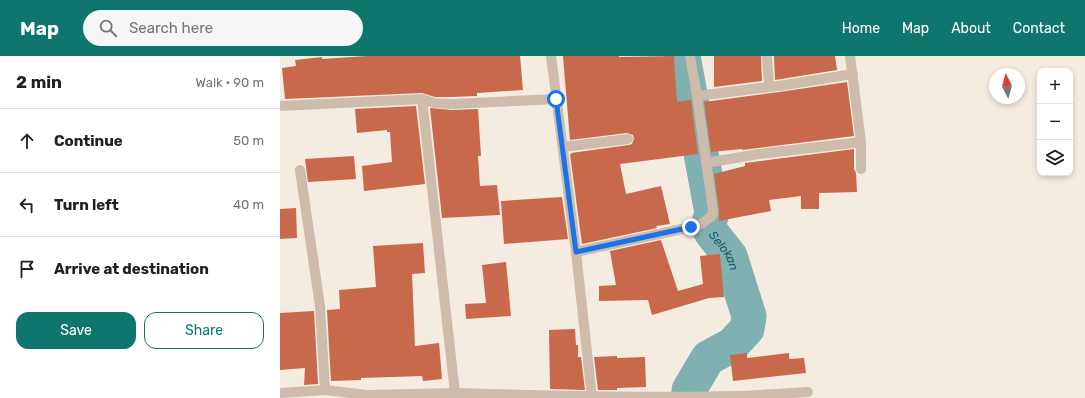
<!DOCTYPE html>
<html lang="en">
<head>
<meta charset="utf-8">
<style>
  body { margin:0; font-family:Rubik,sans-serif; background:#f6f6f6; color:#202124 }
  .controls { position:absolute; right:12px; top:12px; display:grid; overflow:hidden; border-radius:8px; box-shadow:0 2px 6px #0003 }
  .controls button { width:36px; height:36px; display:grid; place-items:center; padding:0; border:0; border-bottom:1px solid #e0e0e0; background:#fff; color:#202124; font:20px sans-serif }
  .compass { position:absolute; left:709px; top:12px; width:36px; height:36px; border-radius:50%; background:#fff; box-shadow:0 2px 6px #0003; rotate:354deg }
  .stop { position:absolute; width:12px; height:12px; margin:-9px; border:3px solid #1a73e8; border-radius:50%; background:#fff }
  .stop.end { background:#1a73e8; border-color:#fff; box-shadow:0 1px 4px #0008 }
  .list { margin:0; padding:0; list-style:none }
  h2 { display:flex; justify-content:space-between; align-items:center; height:52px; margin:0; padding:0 16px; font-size:17px }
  h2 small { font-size:13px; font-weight:400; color:#757577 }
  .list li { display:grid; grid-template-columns:26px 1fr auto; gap:12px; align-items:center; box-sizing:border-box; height:64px; padding:0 16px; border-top:1px solid #e0e0e0 }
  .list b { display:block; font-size:15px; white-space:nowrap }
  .list em { font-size:13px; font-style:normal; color:#757577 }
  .actions { display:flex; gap:8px; padding:12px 16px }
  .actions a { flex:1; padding:9px 0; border:1px solid #0f766e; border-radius:12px; text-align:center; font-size:14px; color:#0f766e }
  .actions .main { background:#0f766e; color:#fff }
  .icon { flex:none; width:22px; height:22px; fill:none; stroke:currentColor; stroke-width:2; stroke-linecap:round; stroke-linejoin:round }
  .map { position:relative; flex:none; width:805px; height:342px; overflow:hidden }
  header { display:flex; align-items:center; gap:24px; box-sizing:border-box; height:56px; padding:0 20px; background:#0f766e; color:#fff }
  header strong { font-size:19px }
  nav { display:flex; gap:22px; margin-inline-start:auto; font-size:14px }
  .search { width:280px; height:36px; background:#f6f6f6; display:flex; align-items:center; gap:10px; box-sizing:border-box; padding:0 14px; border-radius:22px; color:#757577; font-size:15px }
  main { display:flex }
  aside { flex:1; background:#fff }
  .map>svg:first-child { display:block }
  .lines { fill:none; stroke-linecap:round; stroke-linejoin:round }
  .river { stroke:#7fb0b2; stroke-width:35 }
  .building { fill:#c8694b }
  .minor { stroke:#cdbbac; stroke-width:10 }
  .route { stroke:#1a73e8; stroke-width:5 }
  .labels { text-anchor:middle; stroke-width:3; stroke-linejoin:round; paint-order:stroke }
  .water-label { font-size:12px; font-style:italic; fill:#1f5a5e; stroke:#fbf5ee }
</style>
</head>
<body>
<header>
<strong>Map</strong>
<div class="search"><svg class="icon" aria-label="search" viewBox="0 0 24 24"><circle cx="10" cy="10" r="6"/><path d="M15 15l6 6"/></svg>Search here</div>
<nav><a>Home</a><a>Map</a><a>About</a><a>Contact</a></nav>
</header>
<main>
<aside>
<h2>2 min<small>Walk · 90 m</small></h2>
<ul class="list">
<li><svg class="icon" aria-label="ahead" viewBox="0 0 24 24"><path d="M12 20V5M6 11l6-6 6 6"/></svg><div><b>Continue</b></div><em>50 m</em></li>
<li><svg class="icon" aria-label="left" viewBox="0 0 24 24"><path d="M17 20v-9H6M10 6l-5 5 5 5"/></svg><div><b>Turn left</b></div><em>40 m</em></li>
<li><svg class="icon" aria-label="arrive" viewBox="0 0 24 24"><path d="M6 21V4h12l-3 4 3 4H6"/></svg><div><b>Arrive at destination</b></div></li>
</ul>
<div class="actions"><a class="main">Save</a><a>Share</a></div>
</aside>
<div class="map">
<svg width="805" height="342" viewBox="0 0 805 342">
  <rect width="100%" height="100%" fill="#f4ebe1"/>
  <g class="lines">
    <path class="river" id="s1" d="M403,0l29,157 -4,13 3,6 19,24 19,60 -2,13 -15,16 -24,13 -19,32v8"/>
  </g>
  <g class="building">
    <path d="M87,0h153l3,34 -46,3v3l-25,1h-17l-13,-4 -137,6 -3,-31 14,-2 -1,-6 27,-3v2z"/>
    <path d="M283,0h56v1l55,-1 3,46 14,-2 7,54 -78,10 6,30 35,-8 9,38 -14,2 1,2 -75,16 -12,-90h2l-1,-1 58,-8 3,-1 2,-5 -1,-4 -6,-2 -57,7z"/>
    <path d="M434,0h47l1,25 -48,6z"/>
    <path d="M494,0h61l2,14 -62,10z"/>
    <path d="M567,26l7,54 -112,14v-1l-31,3 -7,-50 82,-11z"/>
    <path d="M136,50l9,78 -61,7 -2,-25 30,-4 -2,-30h-3v-2l-30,3 -2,-24z"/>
    <path d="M150,52l22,2 26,-1 3,47h-3l2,30 17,-1 3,30 -58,3z"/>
    <path d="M574,93v20l2,4 1,19 -38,1v16h-18v-13l-32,4 2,11 -52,10v-11l-5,-36 31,-8v-3z"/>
    <path d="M74,100l2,23 -48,3 -3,-23z"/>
    <path d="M282,141l6,42 -64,5 -3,-43z"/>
    <path d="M16,152l1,30 -17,1v-30z"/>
    <path d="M381,184l17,51 25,-7 -3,-28 20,-2 4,43 -15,1 -57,17 -4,-15 -49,1v-15l17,-1 -6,-34z"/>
    <path d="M143,187l2,30 -13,1 3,72 24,-3 3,36 -19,2 -1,-5 -61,2v2l-30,1 -4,-71 13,-1 -1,-19 37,-3 -3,-41z"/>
    <path d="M226,206l5,54 -45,3 -1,-15 21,-1 -4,-38z"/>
    <path d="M34,255l4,73 -14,1 1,-17 -25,2v-57z"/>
    <path d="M295,273l1,16h2v12h3l4,33 -35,-1 -1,-59z"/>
    <path d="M467,297v5l42,-5v6l15,-1 2,15 -73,8 -3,-26z"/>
    <path d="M337,300v2l28,-1 1,30 -29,1v2h-19l-4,-33z"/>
  </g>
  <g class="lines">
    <g class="minor">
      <path d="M271,0l25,196 16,146"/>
      <path d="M487,0l2,30"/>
      <path d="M570,0l11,86v27"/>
      <path d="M417,40l88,-11 68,-11"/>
      <path d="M142,43l33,294c96,3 191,5 287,3v2"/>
      <path d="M0,50l142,-7 12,4 18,1 104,-5"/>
      <path d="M283,91l65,-8"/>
      <path d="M426,107l53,-9 102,-12"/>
      <path d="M20,114l20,136 5,84"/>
      <path d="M296,196l115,-25 10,-3 11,-8 1,-5 -16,-115 -7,-40"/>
      <path d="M0,337l45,-3 42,5 88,-2"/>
      <path d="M462,340l66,-4"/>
    </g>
  </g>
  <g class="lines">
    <path class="route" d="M276,43l20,153 115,-25"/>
  </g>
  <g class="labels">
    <g class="water-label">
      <text dy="4" stroke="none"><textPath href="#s1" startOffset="203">Selokan</textPath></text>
    </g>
  </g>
</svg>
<div class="controls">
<button>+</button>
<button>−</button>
<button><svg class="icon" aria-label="layers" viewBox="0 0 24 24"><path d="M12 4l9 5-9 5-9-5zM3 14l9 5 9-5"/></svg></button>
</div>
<svg class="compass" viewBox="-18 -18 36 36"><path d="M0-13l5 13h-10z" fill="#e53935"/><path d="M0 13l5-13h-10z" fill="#757577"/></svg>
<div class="stop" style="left:276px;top:43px"></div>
<div class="stop end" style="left:411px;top:171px"></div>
</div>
</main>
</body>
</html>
